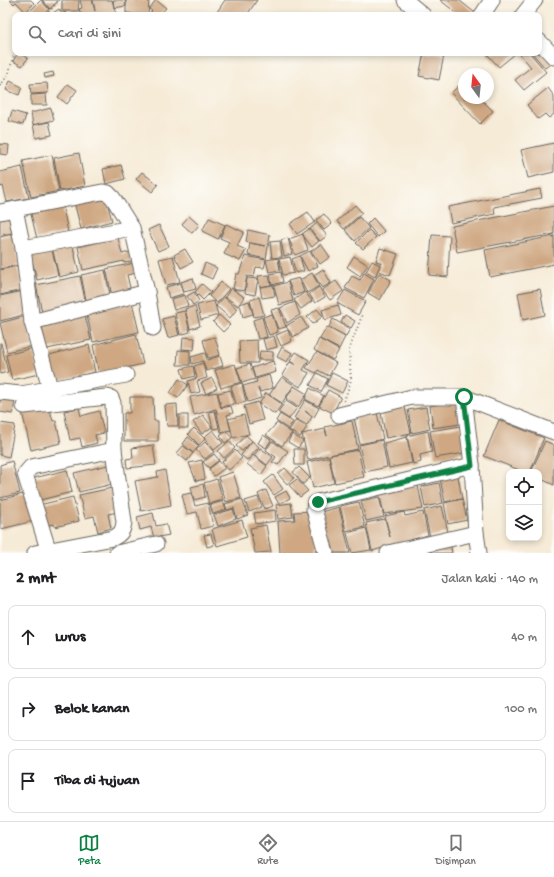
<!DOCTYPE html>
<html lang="id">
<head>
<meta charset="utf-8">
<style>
  body { margin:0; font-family:"Gochi Hand",sans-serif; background:#f2f2f2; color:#202124 }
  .controls { position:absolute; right:12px; bottom:12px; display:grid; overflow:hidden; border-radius:8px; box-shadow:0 2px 6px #0003 }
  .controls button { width:36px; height:36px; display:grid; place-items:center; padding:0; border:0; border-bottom:1px solid #e0e0e0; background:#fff; color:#202124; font:20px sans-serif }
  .compass { position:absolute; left:458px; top:68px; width:36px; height:36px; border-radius:50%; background:#fff; box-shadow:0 2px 6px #0003; rotate:345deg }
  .stop { position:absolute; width:12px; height:12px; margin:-9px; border:3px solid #0b8043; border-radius:50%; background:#fff }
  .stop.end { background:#0b8043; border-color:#fff; box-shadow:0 1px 4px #0008 }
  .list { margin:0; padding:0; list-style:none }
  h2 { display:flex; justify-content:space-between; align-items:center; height:52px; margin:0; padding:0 16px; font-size:17px }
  h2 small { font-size:13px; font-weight:400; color:#757577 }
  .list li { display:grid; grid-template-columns:26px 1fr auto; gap:12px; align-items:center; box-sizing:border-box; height:64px; margin:0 8px 8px; padding:0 8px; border:1px solid #e0e0e0; border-radius:8px }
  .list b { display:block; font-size:15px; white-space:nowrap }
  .list em { font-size:13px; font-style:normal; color:#757577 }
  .icon { flex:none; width:22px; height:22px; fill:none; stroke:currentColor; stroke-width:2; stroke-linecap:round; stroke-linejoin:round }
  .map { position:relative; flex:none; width:554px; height:553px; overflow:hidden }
  .search { position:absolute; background:#fff; box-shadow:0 2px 6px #0003; left:12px; right:12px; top:12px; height:44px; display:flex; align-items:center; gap:10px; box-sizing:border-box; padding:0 14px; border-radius:8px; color:#757577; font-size:15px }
  .sheet { height:268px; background:#fff }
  nav { display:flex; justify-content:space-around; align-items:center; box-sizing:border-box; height:56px; border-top:1px solid #e0e0e0; background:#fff; font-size:11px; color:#757577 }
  nav a { display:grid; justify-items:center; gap:2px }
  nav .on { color:#0b8043 }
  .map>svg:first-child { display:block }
  .building { fill:#cfa883 }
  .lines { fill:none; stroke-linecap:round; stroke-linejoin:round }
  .minor-casing { stroke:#68645d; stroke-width:17 }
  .path { stroke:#68645d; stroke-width:2; stroke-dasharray:1 3; stroke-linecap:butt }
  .minor { stroke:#fff; stroke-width:15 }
  .route { stroke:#0b8043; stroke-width:5 }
</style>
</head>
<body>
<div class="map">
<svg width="554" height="553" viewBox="0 0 554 553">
  <rect width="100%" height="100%" fill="#fdfcf7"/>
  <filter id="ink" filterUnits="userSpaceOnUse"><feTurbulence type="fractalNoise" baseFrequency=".025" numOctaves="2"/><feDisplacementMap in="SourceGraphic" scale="8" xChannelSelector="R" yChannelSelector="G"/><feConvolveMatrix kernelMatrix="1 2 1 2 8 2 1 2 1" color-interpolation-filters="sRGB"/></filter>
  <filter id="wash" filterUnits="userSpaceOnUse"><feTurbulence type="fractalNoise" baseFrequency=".012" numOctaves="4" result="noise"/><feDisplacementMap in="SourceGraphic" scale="16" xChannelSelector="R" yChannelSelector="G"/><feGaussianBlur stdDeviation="0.9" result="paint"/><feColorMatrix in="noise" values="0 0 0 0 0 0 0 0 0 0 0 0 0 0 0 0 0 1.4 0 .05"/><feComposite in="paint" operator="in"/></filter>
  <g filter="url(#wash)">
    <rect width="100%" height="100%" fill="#f6ebd7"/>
    <g id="blocks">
      <g class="building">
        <path d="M10,0h21l3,3 -8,9 -10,-10 -2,2z"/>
        <path d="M41,0l8,9 -6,6h-9l-4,-4z"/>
        <path d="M42,0h17l-9,9z"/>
        <path d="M62,0h17l-1,11h-16z"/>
        <path d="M80,0h12l3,11 -2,-11h19l4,14 -35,1 -2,-6 3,-1z"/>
        <path d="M113,0h12l1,6 -12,2z"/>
        <path d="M126,0h23l-1,15 -22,-2z"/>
        <path d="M156,0l10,8 -7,7h-10l3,-4 -3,-2z"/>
        <path d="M225,0h32l-10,15h-32z"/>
        <path d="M440,0h19l16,13 -2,2h-14z"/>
        <path d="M59,9l3,5 3,-2 2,3h-17z"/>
        <path d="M539,43l15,18 -9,7 -13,-15h7z"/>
        <path d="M18,53l10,5 -6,8 -9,-5z"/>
        <path d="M424,53l20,2 -5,25 -20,-4z"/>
        <path d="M488,53h28l-17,14 -12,-13z"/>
        <path d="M519,53h11l16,19 -22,18 -9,-10 16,-13z"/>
        <path d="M53,72l1,4 -9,2 -1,-4z"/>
        <path d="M10,81l12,6 -3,8 -13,-5z"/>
        <path d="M464,81v17h16l13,13 -13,13 -29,-31z"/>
        <path d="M47,83l1,10 -17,1 -1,-10z"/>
        <path d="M68,84l9,6 -10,14 -9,-7z"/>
        <path d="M548,88l6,8v18l-5,4 -4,-4 -7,5 -11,-14z"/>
        <path d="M46,94l1,11h-16v-10z"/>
        <path d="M51,108l3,12 -21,5 -2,-12z"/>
        <path d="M12,111l14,4 -3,10 -14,-4z"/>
        <path d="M49,122l3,13 -16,3 -3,-13z"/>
        <path d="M554,143v29l-26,6 -7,-28z"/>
        <path d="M0,144l9,1 -1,10 -8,-1z"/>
        <path d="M79,153l6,33 -25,5 -6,-33z"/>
        <path d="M52,155l7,36 -28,6 -8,-36z"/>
        <path d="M121,165l4,14 -19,5 -3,-15z"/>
        <path d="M22,167l7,31 -22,4 -4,-16 -3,1v-15z"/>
        <path d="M142,172l16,13 -6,7 -16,-13z"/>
        <path d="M540,189l2,9 -48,9 1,7 -44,9 -3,-16z"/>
        <path d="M105,194l7,27 -31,8 -7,-27z"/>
        <path d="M62,203l6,29 -31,7 -7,-29z"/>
        <path d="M355,205l7,8 -18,16 -7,-8z"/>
        <path d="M554,206v28l-97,18 -5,-26z"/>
        <path d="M308,212l7,10 -18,12 -7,-10z"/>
        <path d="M8,214l4,19 -12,2v-19z"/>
        <path d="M324,214l8,10 -8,6 -8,-10z"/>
        <path d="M189,216l10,9 -7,8 -10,-9z"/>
        <path d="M359,217l10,11 -14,13 -10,-11z"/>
        <path d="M209,218l16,7 -7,14 -16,-8z"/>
        <path d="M373,218l11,13 -6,6 -11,-13z"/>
        <path d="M317,223l10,13 -7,5 -10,-12z"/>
        <path d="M226,224l18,8 -7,14 9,4 -6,11 -16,-7 5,-12 -9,-4z"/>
        <path d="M159,225l10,21 -11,5 -10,-21z"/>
        <path d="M309,229l10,12 -7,6 -10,-13z"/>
        <path d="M248,230l22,5 -4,24 -18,-4 2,-12 15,3 -19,-4z"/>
        <path d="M369,230l7,7 -13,12 -7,-6z"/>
        <path d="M12,234l7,31 -19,4v-32z"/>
        <path d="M303,234l5,16 -13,5 -6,-16z"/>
        <path d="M432,235l18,1 -2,41 -19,-2z"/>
        <path d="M554,236v28l-64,13 -5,-27z"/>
        <path d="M118,238l4,16 15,-4 2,10 -15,3v-2l-41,9 -5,-23z"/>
        <path d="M288,238l4,16 -8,2 -3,-16z"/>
        <path d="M280,241l2,16 -10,1 -2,-16z"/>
        <path d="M72,243l7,29 -20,5 -7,-30z"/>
        <path d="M321,244l9,13 -10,7 -9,-13z"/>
        <path d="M51,246l7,29 -21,5 -7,-29z"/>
        <path d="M380,248l18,6 -8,21 -11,-4 3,-8 -6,-2z"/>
        <path d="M185,249l8,13 -12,6 -7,-13z"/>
        <path d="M310,251l8,15 -10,5 -8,-15z"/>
        <path d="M173,256l7,26 -14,3 -7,-26z"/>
        <path d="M245,256l21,4 -2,8 -8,-1 -2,10 -7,-1 -3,15 -11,-2 3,-15h3z"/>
        <path d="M300,256l4,15 -8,2 -4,-14z"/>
        <path d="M354,256l14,9 -8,11 -13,-9z"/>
        <path d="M290,257l4,16 -11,2 -4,-16z"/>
        <path d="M278,258l2,12 -11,2 -3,-12z"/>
        <path d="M372,261l8,4 -5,12 -9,-5z"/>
        <path d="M139,262l2,10 -14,3 4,17 -19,4 -6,-27z"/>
        <path d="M205,263l12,5 -5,11 -11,-5z"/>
        <path d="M17,266l6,24 -23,5v-25z"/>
        <path d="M323,269l8,14 -9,5 -8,-13z"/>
        <path d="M105,270l6,29 -24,6 -6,-30z"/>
        <path d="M281,272l2,10 -11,3 -2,-11z"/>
        <path d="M312,273l7,13 -12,7 -7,-13z"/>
        <path d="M364,273l10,6 -10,19 -19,-10 7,-12 8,4z"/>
        <path d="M379,273l12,7 -11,20 -12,-7z"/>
        <path d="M269,275l2,10 -11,2 -2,-11z"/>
        <path d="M80,276l6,28 -44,8 -6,-27z"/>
        <path d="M193,278l3,11 -12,3 -3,-10z"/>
        <path d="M247,278l11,1 -3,16 -10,-2z"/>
        <path d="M299,278l5,14 -10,4 -6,-15z"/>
        <path d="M336,281l7,10 -13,9 -8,-10z"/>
        <path d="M221,282l8,7 -12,14 -8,-7z"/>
        <path d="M288,282l5,19 -14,4 -5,-19z"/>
        <path d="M180,283l3,11 -14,4 -3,-11z"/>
        <path d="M202,284l9,8 -8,8 -8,-8z"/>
        <path d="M273,285l2,11 -13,2 -2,-11z"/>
        <path d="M319,287l6,10 -10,6 -6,-9z"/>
        <path d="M231,288l13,9 -6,9 -13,-9z"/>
        <path d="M540,289l5,26 -22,5 -5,-27z"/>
        <path d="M345,290l21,11 -8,14 -21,-12z"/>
        <path d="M23,291l5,23 -28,7v-25z"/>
        <path d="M194,292l5,9 -6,4 -6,-9z"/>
        <path d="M305,292l7,9 -11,8 -7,-9z"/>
        <path d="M185,295l3,11 -14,4 -3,-11z"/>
        <path d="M224,297l13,12 -7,9 -14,-12z"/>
        <path d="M259,297l5,18 -10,2 -4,-17z"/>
        <path d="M214,301l4,14 -17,5 -4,-15z"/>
        <path d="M249,301l4,13 -10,3 -3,-13z"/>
        <path d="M132,302l7,30 -46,10 -7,-31z"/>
        <path d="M295,302l5,13 -13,8 -7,-15z"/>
        <path d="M338,305l3,10 -16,5 -3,-10z"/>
        <path d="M195,306l5,20 -10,3 -5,-20z"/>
        <path d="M279,308l7,19 -8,2 -7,-19z"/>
        <path d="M317,309l6,7 -10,8 -6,-7z"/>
        <path d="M185,311l5,21 -10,3 -5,-22z"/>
        <path d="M84,312l7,28 -44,9 -6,-25z"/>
        <path d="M272,314l6,18 -9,3 -6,-18z"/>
        <path d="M219,315l11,10 -7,7 -10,-10z"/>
        <path d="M345,315l10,6 -4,7 -10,-6z"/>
        <path d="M26,316l7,30 -26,6 -7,-29z"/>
        <path d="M174,316l5,19 -11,3 -6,-19z"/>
        <path d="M262,317l5,20 -9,2 -5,-19z"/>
        <path d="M301,317l7,11 -15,9 -7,-11z"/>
        <path d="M333,319l17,10 -4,7 -17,-9z"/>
        <path d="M327,327l18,10 -6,12 -19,-10z"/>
        <path d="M288,330l4,11 -11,5 -5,-11z"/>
        <path d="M136,334l7,30 -44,10 -6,-29z"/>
        <path d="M274,336l3,11 -11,3 -3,-11z"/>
        <path d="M183,337l12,1 -1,12 -12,-1z"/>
        <path d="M215,337l5,18 -12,3 -5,-18z"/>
        <path d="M319,339l20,11 -6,10 -19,-10z"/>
        <path d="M257,340l1,23h-18l-1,-22z"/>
        <path d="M0,343h1l7,29 -8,2z"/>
        <path d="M89,345l6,27 -40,9 -6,-26z"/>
        <path d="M282,347l10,6 -5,9 -10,-5z"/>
        <path d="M33,348l6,26 -27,6 -6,-25z"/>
        <path d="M178,350l12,1v14h-13z"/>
        <path d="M260,351l13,1v8h-14z"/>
        <path d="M296,352l13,8 -6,10 6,3 -9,14 -18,-12 8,-13 6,3 -6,-4z"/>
        <path d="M317,352l19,11 -7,13 -11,-6 -2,3 -10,-5z"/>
        <path d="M205,353l2,7 13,-4 3,10 -17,5 -3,-10 -11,3 -1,-7z"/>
        <path d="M273,361l3,11 -21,6 -3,-10z"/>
        <path d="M203,363l4,15 -10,3 3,11 -9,2 -3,-13 9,-3 -3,-12z"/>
        <path d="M235,364l6,18 -20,6 -6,-18z"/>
        <path d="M250,364l5,15 -13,4 -5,-15z"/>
        <path d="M193,366l2,10 -11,3 -3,-10z"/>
        <path d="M317,373l11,6 -7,13 -11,-7z"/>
        <path d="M332,373l16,8 -6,12 -16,-8z"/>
        <path d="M269,375l4,13 -13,4 -2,-4 3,10 -13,4 -5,-16 14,-4 -1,-3z"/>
        <path d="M282,377l12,8 -12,18 -13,-8z"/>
        <path d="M212,378l5,10 -11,6 -5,-11z"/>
        <path d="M179,379l9,6 -10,13 -8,-5z"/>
        <path d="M242,383l4,19 -10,2 -5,-18z"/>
        <path d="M294,386l13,8 -9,13 -12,-8z"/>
        <path d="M310,388l14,8 -6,10 -13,-7z"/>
        <path d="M231,390l3,14 -13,3 -3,-14z"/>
        <path d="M328,390l13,7 -8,16 -14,-7z"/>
        <path d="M217,392l4,16 10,-2 2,7 -6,2 4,15 -10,2 -5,-23 -22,6 -4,-18z"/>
        <path d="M266,393l16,11 -7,10 -16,-10z"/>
        <path d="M0,396l15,3 -2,15 -13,-2z"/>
        <path d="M130,397h23l1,24h4v20h-34v-28h6z"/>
        <path d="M305,400l14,8 -5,9 -9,-6 7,6 -5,8 -13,-7z"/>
        <path d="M286,401l11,7 -8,11 -11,-7z"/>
        <path d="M258,402l5,18 -14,4 -5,-18z"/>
        <path d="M457,402l3,22 -27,4 -3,-22z"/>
        <path d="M404,403l7,30 -25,5 -6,-30z"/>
        <path d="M177,404l1,22h-11l-2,-21z"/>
        <path d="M49,406l4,15h3l5,22 -30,7 -9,-38z"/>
        <path d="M426,407l4,22 -18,4 -4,-23z"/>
        <path d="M79,408l2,8 18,-5 5,22 -9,2 2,8 -15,4 -2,-9 -10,2 -6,-29z"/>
        <path d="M215,411l4,17 -6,1 -4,-17z"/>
        <path d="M377,413l6,26 -23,5 -6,-26z"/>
        <path d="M280,414l13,8 -5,7 -12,-8z"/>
        <rect x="179" y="415" width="9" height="13"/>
        <path d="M203,415l9,12 -10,7 -9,-12z"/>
        <path d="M244,415l5,19 -16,4 -5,-19z"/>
        <path d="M296,420l11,7 -7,10 -11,-7z"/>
        <path d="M499,420l45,18 -14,34h-6l-40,-16z"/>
        <path d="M352,421l6,28 -28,6 28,-5 6,27 -29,6 -6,-28 -21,5 -6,-26 23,-5 2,7 -2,-9z"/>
        <path d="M0,423l15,2 -6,32 -9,-2z"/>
        <path d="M277,423l15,10 -10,13 -16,-11z"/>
        <path d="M461,426l4,27 -30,5 -5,-27z"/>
        <path d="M194,428l11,11 -6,6 -11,-11z"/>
        <path d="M213,430l10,13 -9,7 -10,-13z"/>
        <path d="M226,431l6,7 -7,5 -5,-7z"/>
        <path d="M428,431l4,21 -12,3 1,7 -8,2 -6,-28z"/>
        <path d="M292,434l11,7 -5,7 -10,-6z"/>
        <path d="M246,435l6,6 -10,10 -6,-5z"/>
        <path d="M263,435l8,5 -5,8 -8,-5z"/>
        <path d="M188,437l11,9 -6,7 -10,-9z"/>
        <path d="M407,437l5,26 -23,5 -5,-25z"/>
        <path d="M382,440l5,27 -22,5 -6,-27z"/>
        <path d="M229,441l6,7 -11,10 -6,-7z"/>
        <path d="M252,441l7,6 -12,13 -6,-5z"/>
        <path d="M272,441l16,10 -10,14 -6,-3 4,-5 -10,-7z"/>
        <path d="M545,441l9,4v40l-15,-7v-6h-8z"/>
        <path d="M205,442l9,10 -9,7 -9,-9z"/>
        <path d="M153,445l3,20 -29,3 -1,-9 7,-1 -1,-10z"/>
        <path d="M183,446l10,7 -6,8 -10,-8z"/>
        <path d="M260,448l13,9 -6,8 -13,-10z"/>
        <path d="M294,449h10v16h-9z"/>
        <path d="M235,450l7,8 -13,12 -7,-8z"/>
        <path d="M214,454l5,6 -10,8 -6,-6z"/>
        <path d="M253,455l14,11 -6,9 -14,-11z"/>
        <path d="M329,457l5,26 -21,5 -6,-26z"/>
        <path d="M202,460l3,19 -9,2 -7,-18z"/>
        <path d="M12,461l8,32 -20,5v-33z"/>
        <path d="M219,461l6,7 -11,8 -5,-7z"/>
        <path d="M108,465l5,19 -34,8 -5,-19z"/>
        <path d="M299,467l11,11 -7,6 -10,-12z"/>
        <path d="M285,468l9,10 -7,6 -9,-10z"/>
        <path d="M67,470l5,22 -32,8 -6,-22z"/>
        <path d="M165,470l6,35 -30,6 -6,-30 23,-4 -1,-5z"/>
        <path d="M233,472l8,26 -15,4 -8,-25z"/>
        <path d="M273,475l10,14 -9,6 -10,-13z"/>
        <path d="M458,476l4,23 -17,3 -5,-23z"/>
        <path d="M217,479l6,21 -14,4 -5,-21z"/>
        <path d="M297,479l11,12 -8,6 -11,-12z"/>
        <path d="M439,483l4,20 -18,4 -4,-20z"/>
        <path d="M203,484l2,13 -11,3 -3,-13z"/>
        <path d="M418,486l5,23 -39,5 -5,-22z"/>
        <path d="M112,488l6,24 -10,2 3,14 -13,4 -4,-16 -9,2 -6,-23z"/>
        <path d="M266,490l7,16 -8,3 -7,-15z"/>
        <path d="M286,491l4,7 -11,6 -4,-7z"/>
        <path d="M27,493l7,28 -33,8 -1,-29z"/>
        <path d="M191,493l4,13 13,-3 5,23 -12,3 -4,-17 -10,2 -5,-19z"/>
        <path d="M73,497l6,24 -24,6 -1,-3 -10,2 -5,-21z"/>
        <path d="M258,497l4,10 -13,5 -4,-11z"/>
        <path d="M379,497l5,20 -18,4 -5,-20z"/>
        <path d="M242,499l6,16 -11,4 -3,-11 -7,2 -2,-6z"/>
        <path d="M462,499l5,21 -19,4 -4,-21z"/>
        <path d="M223,501l3,9 -13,4 -3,-9z"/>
        <path d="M359,502l6,25 -19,4 -6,-25z"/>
        <path d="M291,503l2,14 -15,2 -2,-14z"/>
        <path d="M442,506l6,26 -18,5 -6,-27z"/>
        <path d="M339,507l11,46h-20l-9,-41z"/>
        <path d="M233,509l3,10 -18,7 -4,-11z"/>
        <path d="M275,510l1,11 -20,3 -2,-11z"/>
        <path d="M313,511l3,42h-36l-2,-32 17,-1 -1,-8z"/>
        <path d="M404,512l1,4 18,-4 5,23 -56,16 -6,-28 19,-4 5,18 -5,-21z"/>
        <path d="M153,513l3,13 10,-2 3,11 -15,3 -3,-11 -11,3 -3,-13z"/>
        <path d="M242,520l5,17 -30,9 -5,-17z"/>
        <path d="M266,525l5,27 -16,1 -5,-25z"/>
        <path d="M366,528l5,22 -19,3 -5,-20z"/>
        <path d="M211,534l3,11 -7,2 -3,-12z"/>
        <path d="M450,543l2,10h-21l-1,-6z"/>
      </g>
    </g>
  </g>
  <g filter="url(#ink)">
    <use href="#blocks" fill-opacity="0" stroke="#68645d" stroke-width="1"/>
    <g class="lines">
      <g class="minor-casing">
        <g id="minor">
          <path d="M405,0l18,15"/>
          <path d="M482,15l10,-15"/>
          <path d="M523,15l12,-15"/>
          <path d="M539,41l15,16"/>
          <path d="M15,209l8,39 9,74 18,66"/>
          <path d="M0,212l102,-20 6,1 5,5 19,30 15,64 6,36"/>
          <path d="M23,248l109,-20"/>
          <path d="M32,322l115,-30"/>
          <path d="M0,392l21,2 105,-19"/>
          <path d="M464,397l8,68 4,68 3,20"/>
          <path d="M24,406l83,-9 4,1 2,5 1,47 10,72c-1,9 -3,12 -11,16l-78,15"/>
          <path d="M339,415l73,-18h52l90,35"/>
          <path d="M48,549l-23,-75 6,-7 83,-17"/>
          <path d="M117,553l39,-9"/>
          <path d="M326,553l-12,-44 1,-5 3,-2 154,-37"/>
          <path d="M388,553l88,-20"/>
        </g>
      </g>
      <g class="path">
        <path d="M46,15l13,-15"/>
        <path d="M0,86l8,-11 7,-23"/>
        <path d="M344,401l7,-21 -2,-30 14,-37"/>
      </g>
      <use href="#minor" class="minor"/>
    </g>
  </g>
  <g class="lines" filter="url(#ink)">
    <path class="route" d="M318,502l154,-36 -8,-69"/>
  </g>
</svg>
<div class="controls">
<button><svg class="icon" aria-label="locate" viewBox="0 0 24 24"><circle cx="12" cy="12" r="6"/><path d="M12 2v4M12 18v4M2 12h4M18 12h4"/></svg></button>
<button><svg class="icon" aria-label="layers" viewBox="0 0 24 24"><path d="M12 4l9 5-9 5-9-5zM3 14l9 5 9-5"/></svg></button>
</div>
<svg class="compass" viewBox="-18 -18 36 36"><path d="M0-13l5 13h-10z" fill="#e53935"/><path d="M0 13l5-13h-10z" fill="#757577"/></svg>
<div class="stop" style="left:464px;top:397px"></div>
<div class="stop end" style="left:318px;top:502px"></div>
<div class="search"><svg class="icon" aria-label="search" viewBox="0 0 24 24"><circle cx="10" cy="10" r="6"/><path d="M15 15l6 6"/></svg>Cari di sini</div>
</div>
<section class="sheet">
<h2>2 mnt<small>Jalan kaki · 140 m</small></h2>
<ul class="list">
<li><svg class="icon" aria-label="ahead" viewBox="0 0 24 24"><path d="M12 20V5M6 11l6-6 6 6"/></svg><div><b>Lurus</b></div><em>40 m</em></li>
<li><svg class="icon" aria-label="right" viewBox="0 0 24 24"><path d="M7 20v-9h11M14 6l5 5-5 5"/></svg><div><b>Belok kanan</b></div><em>100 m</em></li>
<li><svg class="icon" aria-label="arrive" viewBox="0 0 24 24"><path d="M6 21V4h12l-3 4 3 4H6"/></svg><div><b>Tiba di tujuan</b></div></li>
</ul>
</section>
<nav>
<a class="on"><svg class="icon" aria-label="map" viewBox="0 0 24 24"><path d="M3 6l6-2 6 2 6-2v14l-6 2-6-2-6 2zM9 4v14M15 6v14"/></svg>Peta</a>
<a><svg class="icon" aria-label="directions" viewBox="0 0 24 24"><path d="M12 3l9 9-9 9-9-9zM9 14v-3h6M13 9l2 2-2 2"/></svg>Rute</a>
<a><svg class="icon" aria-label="saved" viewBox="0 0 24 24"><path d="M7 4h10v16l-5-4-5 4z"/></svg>Disimpan</a>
</nav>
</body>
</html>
